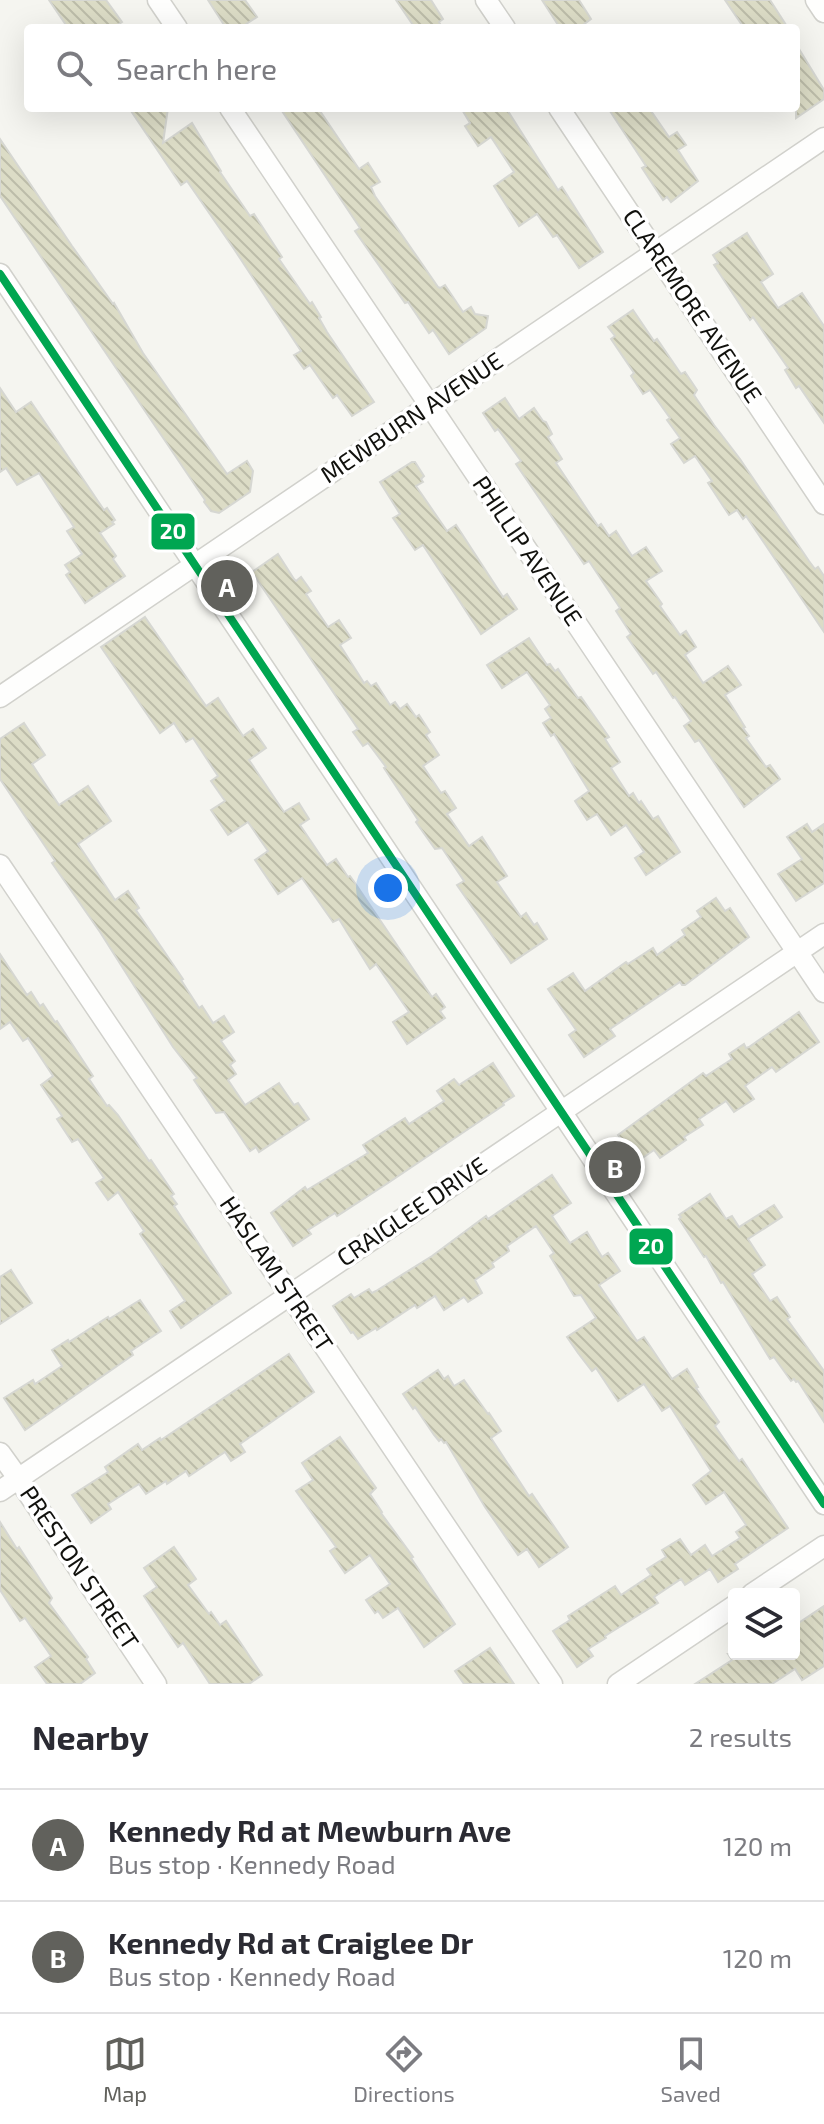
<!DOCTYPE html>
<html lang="en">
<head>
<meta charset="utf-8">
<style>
  body { margin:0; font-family:"Exo 2",sans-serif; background:#f7f7f7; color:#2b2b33 }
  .controls { position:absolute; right:24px; bottom:24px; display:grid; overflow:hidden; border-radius:8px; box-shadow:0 8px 32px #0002 }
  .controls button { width:72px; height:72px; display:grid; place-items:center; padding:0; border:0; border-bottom:2px solid #e1e1e2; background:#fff; color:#2b2b33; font:40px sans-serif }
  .you { position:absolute; left:388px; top:888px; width:28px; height:28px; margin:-20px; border:6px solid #fff; border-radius:50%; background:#1a73e8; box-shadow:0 0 0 12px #1a73e833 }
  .badge { display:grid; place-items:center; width:52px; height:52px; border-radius:50%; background:#61615c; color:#fff; font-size:26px; font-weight:700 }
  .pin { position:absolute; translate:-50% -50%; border:4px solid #fff; box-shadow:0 2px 8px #0006 }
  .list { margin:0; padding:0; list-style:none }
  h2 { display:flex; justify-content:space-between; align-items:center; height:104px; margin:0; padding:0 32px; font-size:34px }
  h2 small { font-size:26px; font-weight:400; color:#7c7c81 }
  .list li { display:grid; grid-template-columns:52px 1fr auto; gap:24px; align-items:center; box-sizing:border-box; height:112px; padding:0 32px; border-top:2px solid #e1e1e2 }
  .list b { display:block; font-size:30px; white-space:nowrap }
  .list p { margin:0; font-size:26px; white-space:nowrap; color:#7c7c81 }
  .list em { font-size:26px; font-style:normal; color:#7c7c81 }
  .icon { flex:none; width:44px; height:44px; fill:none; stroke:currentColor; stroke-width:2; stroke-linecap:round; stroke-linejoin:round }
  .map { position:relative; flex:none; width:824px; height:1684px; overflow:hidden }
  .search { position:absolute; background:#fff; box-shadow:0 8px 32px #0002; left:24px; right:24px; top:24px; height:88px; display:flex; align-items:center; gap:20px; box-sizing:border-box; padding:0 28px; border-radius:8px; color:#7c7c81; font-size:30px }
  .sheet { height:328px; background:#fff }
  nav { display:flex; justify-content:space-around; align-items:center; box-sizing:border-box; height:112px; border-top:2px solid #e1e1e2; background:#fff; font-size:22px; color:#7c7c81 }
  nav a { display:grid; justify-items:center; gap:4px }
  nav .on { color:#61615c }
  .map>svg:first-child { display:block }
  .building { fill:url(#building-back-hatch); stroke:#d6d7d2; stroke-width:2 }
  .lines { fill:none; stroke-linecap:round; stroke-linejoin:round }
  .minor-casing { stroke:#d1d1cc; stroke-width:23 }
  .minor { stroke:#fefefd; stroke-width:20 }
  .bus-1-casing { stroke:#fff; stroke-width:14 }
  .bus-1 { stroke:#00a651; stroke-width:8 }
  .labels { text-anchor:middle; stroke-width:7; stroke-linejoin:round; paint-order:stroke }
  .street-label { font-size:24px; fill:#11110d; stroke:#fff }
  .line-badge { stroke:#fff; stroke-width:3 }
  .badge-label { font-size:22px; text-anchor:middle; font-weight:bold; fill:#fff }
</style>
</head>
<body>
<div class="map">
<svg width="824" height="1684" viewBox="0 0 824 1684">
  <defs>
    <pattern id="building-back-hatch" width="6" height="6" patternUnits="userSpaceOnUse" patternTransform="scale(2)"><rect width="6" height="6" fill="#dcdcc6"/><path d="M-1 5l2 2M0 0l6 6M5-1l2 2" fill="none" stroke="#bcbca9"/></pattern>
  </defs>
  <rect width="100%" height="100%" fill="#f5f5f0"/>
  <g class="building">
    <path d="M49,0h57l16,22 -9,6h-45z"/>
    <path d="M208,0h37l12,17 -17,11h-14z"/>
    <path d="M396,0h35l12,19 -4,3 3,6h-27z"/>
    <path d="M542,0h37l12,19 -12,9h-19z"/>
    <path d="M725,0h45l18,28h-44z"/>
    <path d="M796,44l28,46v9l-28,19z"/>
    <path d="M129,108h39l-5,35 29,-20 29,48 -1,1 30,44 4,-2 28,43 -3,2 31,45 2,-2 9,15 -2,1 8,14 47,70 -22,14 -15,-21 -4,3 -23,-33 -6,4 -10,-14 7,-4 -67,-102 -47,-68 -6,4z"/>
    <path d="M280,108h38l41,61 9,-6 12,19 -9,5 4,9 63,91 2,1 5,-3 18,27 8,-5 4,7 13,2 -2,12 -37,26 -16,-24 -4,3 -21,-31 -3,1 -50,-72 5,-3z"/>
    <path d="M461,108h45l52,82 4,-3 41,65 -24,16 -22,-33 -4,2 -16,-23 -18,12 -25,-40 20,-14 -23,-35 -13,9 -13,-20 5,-3z"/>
    <path d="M608,108h41l20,29 8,-5 9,13 -8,5 20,31 -27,21 -4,-5 -4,3 -21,-32 4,-2z"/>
    <path d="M0,139l72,107 41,58 1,-1 29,50 84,121 20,-13 6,10 -3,21 -31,21 -8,-2 -7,-9 1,-2 -205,-304z"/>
    <path d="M747,233l26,41 -12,8 17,26 24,-15 22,33v97l-25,-37 -3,2 -11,-18 3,-2 -35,-51 -3,3 -36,-55 4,-2 -5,-8z"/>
    <path d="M633,310l21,31 3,-2 24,35 4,-2 12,18 -3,5 20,30 26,34 69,102 6,8 3,-2 6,9v56l-78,-116 -3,3 -6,-9 -8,5 -21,-32 4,-2 -17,-25 -11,7 -13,-19 9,-6 -13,-18 3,-2 -20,-28 -7,4 -12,-18 3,-3 -23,-34 4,-3 -7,-9z"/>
    <path d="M0,388l16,24 15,-10 73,108 3,-2 8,12 -3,2 2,2 -14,9 16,23 -3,3 12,17 -40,27 -19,-28 4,-3 -5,-7 17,-11 -15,-23 7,-4 -35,-54 -22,12 -11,-17 -6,4z"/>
    <path d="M505,398l14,21 15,-11 9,13 3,1 6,12 -4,3 14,22 -6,4 42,63 3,-2 8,12 7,-5 16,25 14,-9 16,24 -16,10 16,23 -2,2 20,29 6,-4 10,16 -11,8 18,28 25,-17 13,19 -16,10 20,32 -2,1 6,8 -3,2 20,29 4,-2 10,14 -36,28 -45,-67 -4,2 -11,-16 7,-5 -16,-24 -2,1 -17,-26 -3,2 -26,-37 4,-3 -15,-23 4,-3 -31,-47 -5,3 -68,-100 5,-3 -23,-32 -3,2 -12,-18z"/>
    <path d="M412,462h3l9,14 -3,3 2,3 -7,4 31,45 9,-6 47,72 4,-3 10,15 -36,25 -58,-89 -8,5 -22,-32 7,-4 -20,-32z"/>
    <path d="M278,554l16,25 2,2 5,-4 10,14 -5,3 22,33 11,-7 12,18 -11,7 24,38 3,-2 4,5 5,-3 14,22 5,-3 5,7 7,-5 9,13 3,-2 11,17 -4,3 13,20 -16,11 18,27 4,-2 11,17 -9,6 22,32 13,-9 25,39 -10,6 24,35 5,-4 8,12 3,-2 10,16 -36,24 -54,-78 7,-4 -22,-33 -7,1 -19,-27 2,-2 -34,-52 2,-1 -18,-24 -5,3 -10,-14 5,-3 -106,-157z"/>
    <path d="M145,617l61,89 12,-8 25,38 10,-7 13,19 -17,12 35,52 15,-9 10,16 -9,6 27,40 9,-6 12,18 2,-1 5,7 77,114 4,-3 9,13 -5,4 5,7 -38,26 -14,-22 16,-10 -33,-48 -6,5 -31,-50 -6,3 -31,-44 -24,16 -23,-34 13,-9 -20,-29 -20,13 -17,-25 14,-9 -14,-20 7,-5 -25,-38 -7,4 -12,-19 -14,10 -59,-86z"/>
    <path d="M529,638l18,27 3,-1 5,7 3,-2 20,29 3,-1 28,40 -4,2 15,23 -9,6 18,28 4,-3 6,10 2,-2 12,18 5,-3 22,36 -34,23 -11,-17 9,-6 -18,-27 -15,10 -14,-21 -10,6 -12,-19 14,-10 -35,-57 -3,2 -8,-13 8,-5 -6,-9 5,-4 -23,-33 -25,16 -15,-23z"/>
    <path d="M24,723l21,32 -13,9 27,41 29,-19 23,35 -33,23 37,56 13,-9 11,17 -3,2 47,69 -2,1 18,28 3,-2 11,17 11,-7 10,16 -13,9 14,20 -5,4 6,9 -8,6 17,25 34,-22 15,22 4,-2 11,16 -50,33 -3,-5 -6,4 -26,-39 -8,1 -22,-33 3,-2 -24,-31 -73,-115 -48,-69 3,-2 -55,-82v-40z"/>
    <path d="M807,824l5,8 12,-8v59l-28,18 -18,-27 24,-15 -15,-22z"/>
    <path d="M716,898l9,13 5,-3 19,29 -64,48h-3l-2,-3 -70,47 5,7 -31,21 -15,-22 7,-5 -28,-41 25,-16 12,18 41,-29 2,2 25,-16 4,7 28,-20 -3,-5 19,-13 -4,-6z"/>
    <path d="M0,954l27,41 4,-3 9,14 3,-2 12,18 2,-1 36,55 -4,3 18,27 2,-1 9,10 31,46 2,-1 23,34 -3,2 6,8 -3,2 57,87 -50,35 -11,-17 15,-10 -45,-67 4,-3 -26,-39 -10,8 -12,-17 8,-5 -26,-39 -6,3 -15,-23 5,-3 -21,-31 12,-9 -25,-38 -5,3 -13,-19 -10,7z"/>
    <path d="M799,1012l20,30 -43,30 -4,-5 -27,19 9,13 -20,13 -8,-11 -27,18 4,6 -19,12 2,3 -26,18 -6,-8 -16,11 -5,-8 -2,1 -13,-19 85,-62 3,3 26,-17 -3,-5 15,-10 2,4 3,-1z"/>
    <path d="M493,1063l21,33 -11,7 1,2 -116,78 -51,33 -2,-3 -27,17 3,4 -18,12 -22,-33 34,-26 2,3 61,-37 -5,-8 42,-27 4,6 35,-23 -7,-10 17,-12 5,6z"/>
    <path d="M552,1175l19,28 -19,13 18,27 17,-11 15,25 6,-4 12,18 -21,14 38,56 7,-4 28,42 15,-10 11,18 -2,1 23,34 -4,4 24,35 3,-2 46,69 -53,36 3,5 -20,13 -8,-13 -25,16 -4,-6 -27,18 4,6 -53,33 1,2 -18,11 5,7 -16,11 -24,-36 17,-11 -2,-4 47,-30 6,9 30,-20 -4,-6 19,-12 -4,-7 18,-11 11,16 14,-10 7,11 28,-18 -4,-6 10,-7 -22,-33 -18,12 -13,-19 18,-14 -41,-65 -8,5 -18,-27 -26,17 -22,-33 -4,3 -14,-18 -11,-16 29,-19 -15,-23 -7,1 -24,-40 4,-3 -18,-27 -29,20 2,5 -17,12 2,4 -19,13 7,13 -14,9 -4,-5 -20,13 -9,-14 -18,12 -2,-3 -38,25 -1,-2 -18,11 -5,-7 -2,1 -18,-27 18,-12 3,4 15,-9 3,4 4,-2 56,-35 54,-40 2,3z"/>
    <path d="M710,1194l16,25 6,-3 7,11 35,-22 8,12 -34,22 17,26 -13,9 18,27 7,-4 13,20 -3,2 37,52v51l-26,-41 -2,1 -2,-3 -3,2 -17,-24 -4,2 -47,-77 -2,1 -15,-27 -2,1 -25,-38 2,-2 -2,-2z"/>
    <path d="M11,1270l21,33 -32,21v-47z"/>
    <path d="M140,1300l21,31 -30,20 2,4 -108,75 -21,-32 29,-18 2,4 27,-18 -10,-16 16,-10 1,2 39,-25 1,2z"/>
    <path d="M289,1354l25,38 -74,52 5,8 -14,9 -6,-9 -36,24 -3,-5 -19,13 -1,-3 -20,13 -7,-10 -31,20 3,5 -20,14 -19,-28 36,-23 -3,-5 33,-23 4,6 18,-12 1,2z"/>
    <path d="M438,1370l6,9 4,-3 6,10 10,-6 24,34 1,-1 12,18 -10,7 38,58 3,-2 36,53 -29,20 -12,-18 -9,6 -33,-48 -39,-65 -2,1 -3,-4 -2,2 -5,-6 -19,-28 -2,2 -10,-15z"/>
    <path d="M340,1437l36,51 -6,6 12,18 -1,1 32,44 -2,1 44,66 -31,23 -26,-39 -15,10 -5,-7 -3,2 -9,-13 24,-16 -20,-29 -25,18 -15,-22 6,-4 -40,-56 17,-11 -11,-17z"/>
    <path d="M0,1522l17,27 2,-2 33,51 -3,5 39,54 -2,2 9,14 -15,11h-33l-12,-17 16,-11 -26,-38 -5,3 -20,-31z"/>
    <path d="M174,1547l22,32 -8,6 21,29 2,-2 9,13 6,-4 36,54 -13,9h-39l-27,-41 -5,4 -34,-51 13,-9 -13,-19z"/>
    <path d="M824,1606v60l-22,14 -7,-11 -23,15h-77l37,-24 -4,-6h66v-28z"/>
    <path d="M490,1648l24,36h-50l-9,-13z"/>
  </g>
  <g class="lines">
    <g class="minor-casing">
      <g id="minor">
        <path d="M158,0l19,28"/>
        <path d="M486,0l19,28"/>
        <path d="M816,0l8,12"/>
        <path d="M230,108l594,884"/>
        <path d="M559,108l265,396"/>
        <path d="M0,274l824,1230"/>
        <path d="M0,697l824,-559"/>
        <path d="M0,865l552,819"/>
        <path d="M0,1453l18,25 138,206"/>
        <path d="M0,1491l824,-557"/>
        <path d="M752,1594l72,-48"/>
        <path d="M618,1684l116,-78"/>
      </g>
    </g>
    <use href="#minor" class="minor"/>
    <g class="bus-1-casing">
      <path id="bus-1" d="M0,274l824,1230"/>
    </g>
    <use href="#bus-1" class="bus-1"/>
  </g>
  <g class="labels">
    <g class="street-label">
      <text transform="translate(692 306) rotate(56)" y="8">CLAREMORE AVENUE</text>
      <text transform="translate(412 418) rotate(-34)" y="8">MEWBURN AVENUE</text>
      <text transform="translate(527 551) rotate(56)" y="8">PHILLIP AVENUE</text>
      <text transform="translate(412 1212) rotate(-34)" y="8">CRAIGLEE DRIVE</text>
      <text transform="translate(276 1274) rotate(56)" y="8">HASLAM STREET</text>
      <text transform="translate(79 1568) rotate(56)" y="8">PRESTON STREET</text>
    </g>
  </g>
  <g class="line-badge">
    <rect x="150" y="512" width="46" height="39" rx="8" fill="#00a651"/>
    <rect x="628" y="1227" width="46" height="39" rx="8" fill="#00a651"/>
  </g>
  <g class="badge-label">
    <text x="173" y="539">20</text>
    <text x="651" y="1254">20</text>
  </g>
</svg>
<div class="controls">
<button><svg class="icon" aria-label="layers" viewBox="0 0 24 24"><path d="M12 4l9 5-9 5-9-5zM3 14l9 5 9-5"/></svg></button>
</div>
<div class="you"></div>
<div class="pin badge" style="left:227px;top:586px">A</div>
<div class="pin badge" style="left:615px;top:1167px">B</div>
<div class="search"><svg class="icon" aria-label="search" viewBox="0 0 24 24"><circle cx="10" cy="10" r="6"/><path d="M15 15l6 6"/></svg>Search here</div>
</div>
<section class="sheet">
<h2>Nearby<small>2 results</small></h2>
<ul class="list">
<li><span class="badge">A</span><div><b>Kennedy Rd at Mewburn Ave</b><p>Bus stop · Kennedy Road</p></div><em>120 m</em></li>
<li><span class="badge">B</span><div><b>Kennedy Rd at Craiglee Dr</b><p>Bus stop · Kennedy Road</p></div><em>120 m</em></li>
</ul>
</section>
<nav>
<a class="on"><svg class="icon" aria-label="map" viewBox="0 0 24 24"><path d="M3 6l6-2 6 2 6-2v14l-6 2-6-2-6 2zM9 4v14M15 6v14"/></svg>Map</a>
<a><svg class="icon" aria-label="directions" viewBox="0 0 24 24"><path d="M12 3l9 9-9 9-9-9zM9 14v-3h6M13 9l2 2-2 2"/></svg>Directions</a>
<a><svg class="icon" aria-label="saved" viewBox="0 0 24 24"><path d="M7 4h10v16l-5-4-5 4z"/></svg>Saved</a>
</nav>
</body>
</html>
